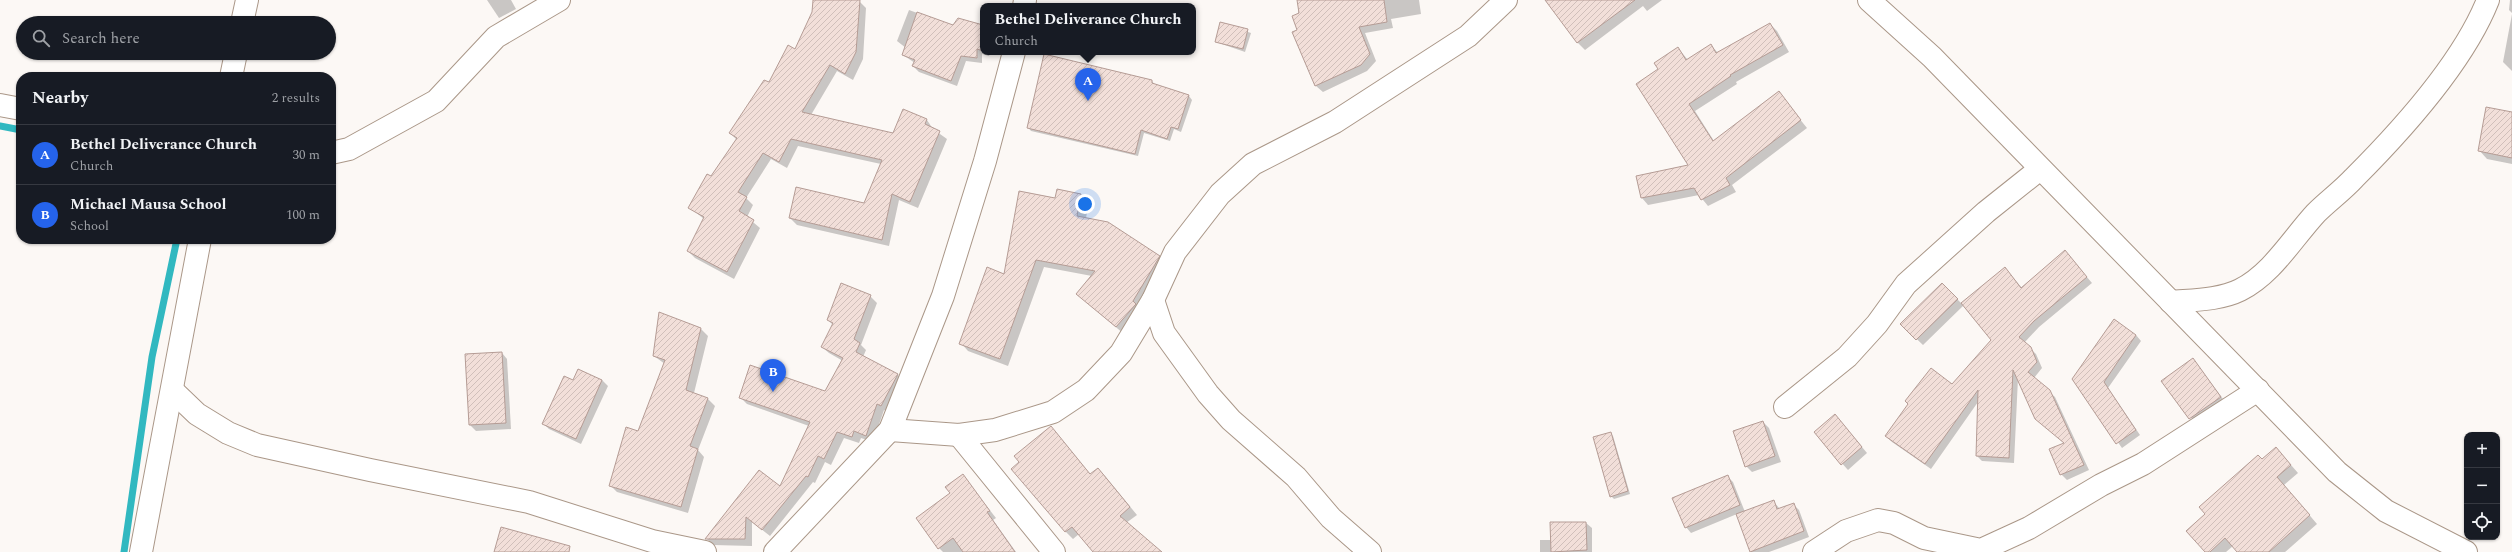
<!DOCTYPE html>
<html lang="en">
<head>
<meta charset="utf-8">
<style>
  body { margin:0; font-family:Spectral,serif; background:#242831; color:#f1f3f6 }
  .controls { position:absolute; right:12px; bottom:12px; display:grid; overflow:hidden; border-radius:8px; box-shadow:0 1px 3px #0004 }
  .controls button { width:36px; height:36px; display:grid; place-items:center; padding:0; border:0; border-bottom:1px solid #363941; background:#171b24; color:#f1f3f6; font:20px sans-serif }
  .you { position:absolute; left:1085px; top:204px; width:14px; height:14px; margin:-10px; border:3px solid #fff; border-radius:50%; background:#1a73e8; box-shadow:0 0 0 6px #1a73e833 }
  .badge { display:grid; place-items:center; width:26px; height:26px; border-radius:50%; background:#2563eb; color:#fff; font-size:13px; font-weight:700 }
  .pin { position:absolute; translate:-50% -33px; filter:drop-shadow(0 1px 2px #0008) }
  .pin::after { content:''; position:absolute; top:21px; width:14px; height:12px; background:inherit; clip-path:polygon(0 0,100% 0,50% 100%) }
  .popup { position:absolute; left:980px; top:3px; width:216px; height:52px; box-sizing:border-box; display:grid; place-content:center; border-radius:8px; background:#171b24; filter:drop-shadow(0 1px 3px #0005); font-size:13px; white-space:nowrap; color:#9ea1a6 }
  .popup b { font-size:15px; color:#f1f3f6 }
  .popup::after { content:''; position:absolute; left:50%; top:100%; margin-left:-8px; border:8px solid transparent; border-top-color:#171b24 }
  .list { margin:0; padding:0; list-style:none }
  h2 { display:flex; justify-content:space-between; align-items:center; height:52px; margin:0; padding:0 16px; font-size:17px }
  h2 small { font-size:13px; font-weight:400; color:#9ea1a6 }
  .list li { display:grid; grid-template-columns:26px 1fr auto; gap:12px; align-items:center; box-sizing:border-box; height:60px; padding:0 16px; border-top:1px solid #363941 }
  .list b { display:block; font-size:15px; white-space:nowrap }
  .list p { margin:0; font-size:13px; white-space:nowrap; color:#9ea1a6 }
  .list em { font-size:13px; font-style:normal; color:#9ea1a6 }
  .icon { flex:none; width:22px; height:22px; fill:none; stroke:currentColor; stroke-width:2; stroke-linecap:round; stroke-linejoin:round }
  .map { position:relative; flex:none; width:2512px; height:552px; overflow:hidden }
  .search { position:absolute; background:#171b24; box-shadow:0 1px 3px #0004; left:16px; top:16px; width:320px; height:44px; display:flex; align-items:center; gap:10px; box-sizing:border-box; padding:0 14px; border-radius:22px; color:#9ea1a6; font-size:15px }
  .panel { position:absolute; background:#171b24; box-shadow:0 1px 3px #0004; left:16px; top:72px; width:320px; height:172px; border-radius:16px }
  .map>svg:first-child { display:block }
  .shadow { fill:#0003 }
  .lines { fill:none; stroke-linecap:round; stroke-linejoin:round }
  .stream { stroke:#31b8c0; stroke-width:7 }
  .building { fill:url(#building-hatch); stroke:#b59c95 }
  .minor-casing { stroke:#aa9788; stroke-width:24 }
  .minor { stroke:#fff; stroke-width:22 }
</style>
</head>
<body>
<div class="map">
<svg width="2512" height="552" viewBox="0 0 2512 552">
  <defs>
    <pattern id="building-hatch" width="6" height="6" patternUnits="userSpaceOnUse"><rect width="6" height="6" fill="#f2dfd9"/><path d="M-1 1l2-2M0 6l6-6M5 7l2-2" fill="none" stroke="#d0bfba"/></pattern>
  </defs>
  <rect width="100%" height="100%" fill="#fcf8f5"/>
  <g class="shadow">
    <path d="M487,0h24l5,9 -17,9z"/>
    <path d="M814,0l45,1 7,7 -3,51 -10,21 -16,-9 -26,44 83,19 10,-24 23,10 6,9 14,10 -29,69 -19,-8 -10,46 -92,-21 -7,-7 74,-14 17,-40 -83,-18 -11,22 -16,-9 -25,39 7,7 -6,12 13,11 -26,51 -39,-21 -7,-7 16,-32 -15,-12 48,-67 -7,-7 66,-83 17,-37z"/>
    <path d="M1298,0h121l2,14 -30,5 2,9 -28,5 11,28 -9,10 -44,21 -7,-6 -22,-54 4,-1z"/>
    <path d="M1560,0h102l-15,11 -4,-5 -58,44 -8,-8z"/>
    <path d="M2510,0h2v13l-3,-3z"/>
    <path d="M909,10l44,16h30v26h8l-2,4 -7,-2v9l-16,-2 -9,25 -38,-14 -6,-6 2,-3 -12,-8 3,-7 -9,-7z"/>
    <path d="M2512,14v57l-9,-9z"/>
    <path d="M1221,23l30,10 -6,19 -29,-10z"/>
    <path d="M1770,24l7,7 12,21 -53,30 1,2 -42,27 19,30 64,-49 29,36 -75,57 4,7 -28,14 -9,-11 -51,10 -6,-7 48,-32 -31,-96 19,-22 10,12 23,-15 7,8z"/>
    <path d="M1152,81l3,4 34,11 3,4 -11,32 -7,-3 -4,12 -26,-8 -6,23 -107,-25 -3,-4z"/>
    <path d="M2512,113v51l-25,-5 -8,-9z"/>
    <path d="M1058,190l23,4 8,8 -3,16 73,38 8,8 -43,70 -39,-33 7,-25 -48,-9 -36,99 -40,-15 -7,-8 95,-144z"/>
    <path d="M2070,257l22,26 -53,44 -15,16 12,11 6,14 -8,10 21,19 34,73 -22,10 -6,-6 4,-31 -47,-65 -4,85 -32,-2 -5,-5 1,-54 -47,67 -39,-27 -6,-6 66,-51 40,-45 -28,-35 -41,40 -22,-21 41,-40 19,19 44,-35 17,20z"/>
    <path d="M870,296l7,7 -16,42 5,5 -3,7 34,17 7,7 -16,31 -4,-2 -11,32 -12,-4 -2,5 -15,-5 -13,27 -6,-3 -10,21 -2,-1 -43,54 -18,-14v24l-39,-1 -7,-7 74,-50 29,-62 -62,-22 -7,-7 85,-4 18,-32 -14,-8 -7,-6 11,-22 -5,-5z"/>
    <path d="M701,329l7,7 -14,57 14,6 7,7 -17,44 6,7 -16,56 -71,-21 -7,-7 29,-53 26,-68 -11,-8z"/>
    <path d="M2136,335l5,6 -33,47 32,47 -18,13 -49,-69z"/>
    <path d="M502,353l5,6 4,70 -35,2 -6,-6z"/>
    <path d="M2193,359l33,44 -30,21 -33,-43z"/>
    <path d="M579,370l23,10 6,6 -27,58 -32,-15 -6,-6 31,-42z"/>
    <path d="M1763,422l6,6 12,34 -29,10 -6,-6z"/>
    <path d="M1841,422l26,31 -19,17 -33,-37z"/>
    <path d="M1610,433l3,3 17,58 -16,5 -3,-3z"/>
    <path d="M1057,434l34,41 7,-6 7,7 32,39 -11,8 32,29h-64l-15,-18 -6,5 -7,-7 -53,-63z"/>
    <path d="M2276,448l22,25 -14,12 33,39 -32,28h-46l-6,-6 -7,6h-20l56,-92z"/>
    <path d="M962,475l34,43 -3,2 23,32h-73l-4,-4 12,-54z"/>
    <path d="M1727,476l6,6 12,30 28,-11 7,8 13,-5 6,6 10,27 -40,15h-18l-14,-38 -46,19 -5,-6z"/>
    <path d="M1586,523l6,5v24h-52v-12h12z"/>
  </g>
  <g class="lines">
    <g class="stream">
      <path d="M0,126l21,4"/>
      <path d="M124,552l28,-195 25,-118"/>
    </g>
  </g>
  <g class="building">
    <path d="M813,0h47l-4,52 -11,22 -15,-9 -28,47 91,21 10,-24 24,10 -2,5 15,7 -30,71 -18,-8 -10,46 -93,-22 7,-31 68,16 18,-43 -91,-21 -12,23 -16,-9 -25,39 9,5 -8,14 15,9 -27,52 -40,-21 17,-34 -16,-9 19,-34 4,2 26,-38 -8,-5 35,-53 5,2 19,-37 7,4 17,-37z"/>
    <path d="M1297,0h87l3,22 -28,5 11,27 -9,11 -46,21 -23,-54 5,-2 -5,-14 7,-3z"/>
    <path d="M1545,0h90l-58,43z"/>
    <path d="M917,12l36,13 5,-7 25,7v26l-6,-2v9l-16,-2 -10,25 -39,-15 3,-6 -13,-5z"/>
    <path d="M1220,22l28,7 -5,20 -28,-7z"/>
    <path d="M1770,23l13,22 -53,30 1,1 -42,28 24,37 66,-50 22,29 -75,58 4,7 -29,15 -7,-12 -53,10 -5,-22 52,-11 -52,-81 22,-15 -4,-6 24,-16 8,13 25,-16 5,9z"/>
    <path d="M1044,54l108,26v3l37,12 -11,34 -7,-2 -4,12 -26,-9 -6,24 -108,-26z"/>
    <path d="M2486,107l26,5v46l-34,-7z"/>
    <path d="M1057,189l24,5 -4,22 31,6 52,34 -27,45 3,3 -20,23 -40,-33 19,-23 -59,-11 -36,99 -41,-15 28,-77 17,7 15,-83 36,7z"/>
    <path d="M2065,250l22,27 -53,44 -15,16 12,10 6,15 -9,10 22,18 34,75 -24,10 -11,-26 15,-6 -29,-24 -22,-49 -4,88 -33,-2 2,-66 -53,74 -40,-28 23,-32 -3,-3 26,-33 21,16 39,-44 -30,-37 44,-36 16,21z"/>
    <path d="M841,283l30,12 -17,44 6,4 -4,9 42,22 -17,32 -4,-2 -11,32 -12,-5 -2,6 -15,-5 -13,27 -6,-3 -10,21 -2,-1 -44,54 -16,-13 -1,22h-40l54,-69 21,16 30,-64 -71,-24 11,-33 75,26 18,-33 -22,-11 12,-24 -6,-3z"/>
    <path d="M1942,283l16,16 -42,41 -16,-16z"/>
    <path d="M659,312l42,16 -15,62 22,8 -18,48 8,3 -17,58 -72,-21 17,-59 12,4 27,-71 -12,-4z"/>
    <path d="M2114,319l22,16 -32,47 32,48 -20,14 -44,-65z"/>
    <path d="M502,352l4,71 -37,2 -4,-71z"/>
    <path d="M2193,358l28,39 -32,22 -28,-38z"/>
    <path d="M578,369l24,11 -26,59 -34,-15 22,-48 9,4z"/>
    <path d="M1835,414l27,33 -21,18 -27,-33z"/>
    <path d="M1763,421l12,35 -30,11 -12,-36z"/>
    <path d="M1051,426l39,48 8,-6 32,39 -10,9 42,36h-69l-21,-25 -7,5 -54,-63 8,-7 -5,-6z"/>
    <path d="M1611,432l17,59 -18,6 -17,-60z"/>
    <path d="M2276,447l15,18 -14,12 33,38 -41,37h-32l-12,-14 -15,14h-5l-19,-21 19,-17 -6,-7 59,-52 4,4z"/>
    <path d="M963,474l27,37 -3,1 28,40h-52l-10,-14 -15,11 -22,-31 34,-25 -5,-6z"/>
    <path d="M1728,475l12,30 -55,23 -13,-30z"/>
    <path d="M1774,500l3,9 17,-6 10,28 -54,21 -14,-38z"/>
    <path d="M1550,522h36l1,28 -36,2z"/>
    <path d="M501,527l69,19 -1,6h-75z"/>
  </g>
  <g class="lines">
    <g class="minor-casing">
      <g id="minor">
        <path d="M1869,0l63,57 405,415 49,39 80,41"/>
        <path d="M1024,6l1,-6"/>
        <path d="M242,23l5,-23"/>
        <path d="M231,77l5,-24"/>
        <path d="M0,105l21,4"/>
        <path d="M331,153l18,-4 87,-48 60,-64 63,-37"/>
        <path d="M1153,300l11,33 44,61 23,26 65,57 35,41 39,34"/>
        <path d="M2171,302c21,-2 49,-2 69,-12 32,-16 52,-51 76,-77 12,-12 26,-22 38,-35 48,-48 109,-115 134,-178"/>
        <path d="M173,391l24,23 31,19 29,12 113,25 159,32 123,39 53,11"/>
        <path d="M1785,407l62,-50 30,-33 29,-40 80,-72 54,-43"/>
        <path d="M890,430l69,5 36,-5 58,-18 33,-22 35,-37 32,-53 22,-48 45,-58 33,-30 82,-42 133,-86 38,-36"/>
        <path d="M959,435l95,117"/>
        <path d="M141,552l59,-313"/>
        <path d="M775,552l115,-122 53,-134 42,-135 29,-109"/>
        <path d="M1814,552l32,-21 32,-11 16,3 30,15 57,12 48,-22 72,-43 42,-21 115,-74"/>
      </g>
    </g>
    <use href="#minor" class="minor"/>
  </g>
</svg>
<div class="controls">
<button>+</button>
<button>−</button>
<button><svg class="icon" aria-label="locate" viewBox="0 0 24 24"><circle cx="12" cy="12" r="6"/><path d="M12 2v4M12 18v4M2 12h4M18 12h4"/></svg></button>
</div>
<div class="you"></div>
<div class="pin badge" style="left:1088px;top:101px">A</div>
<div class="popup"><b>Bethel Deliverance Church</b>Church</div>
<div class="pin badge" style="left:773px;top:392px">B</div>
<div class="search"><svg class="icon" aria-label="search" viewBox="0 0 24 24"><circle cx="10" cy="10" r="6"/><path d="M15 15l6 6"/></svg>Search here</div>
<section class="panel">
<h2>Nearby<small>2 results</small></h2>
<ul class="list">
<li><span class="badge">A</span><div><b>Bethel Deliverance Church</b><p>Church</p></div><em>30 m</em></li>
<li><span class="badge">B</span><div><b>Michael Mausa School</b><p>School</p></div><em>100 m</em></li>
</ul>
</section>
</div>
</body>
</html>
